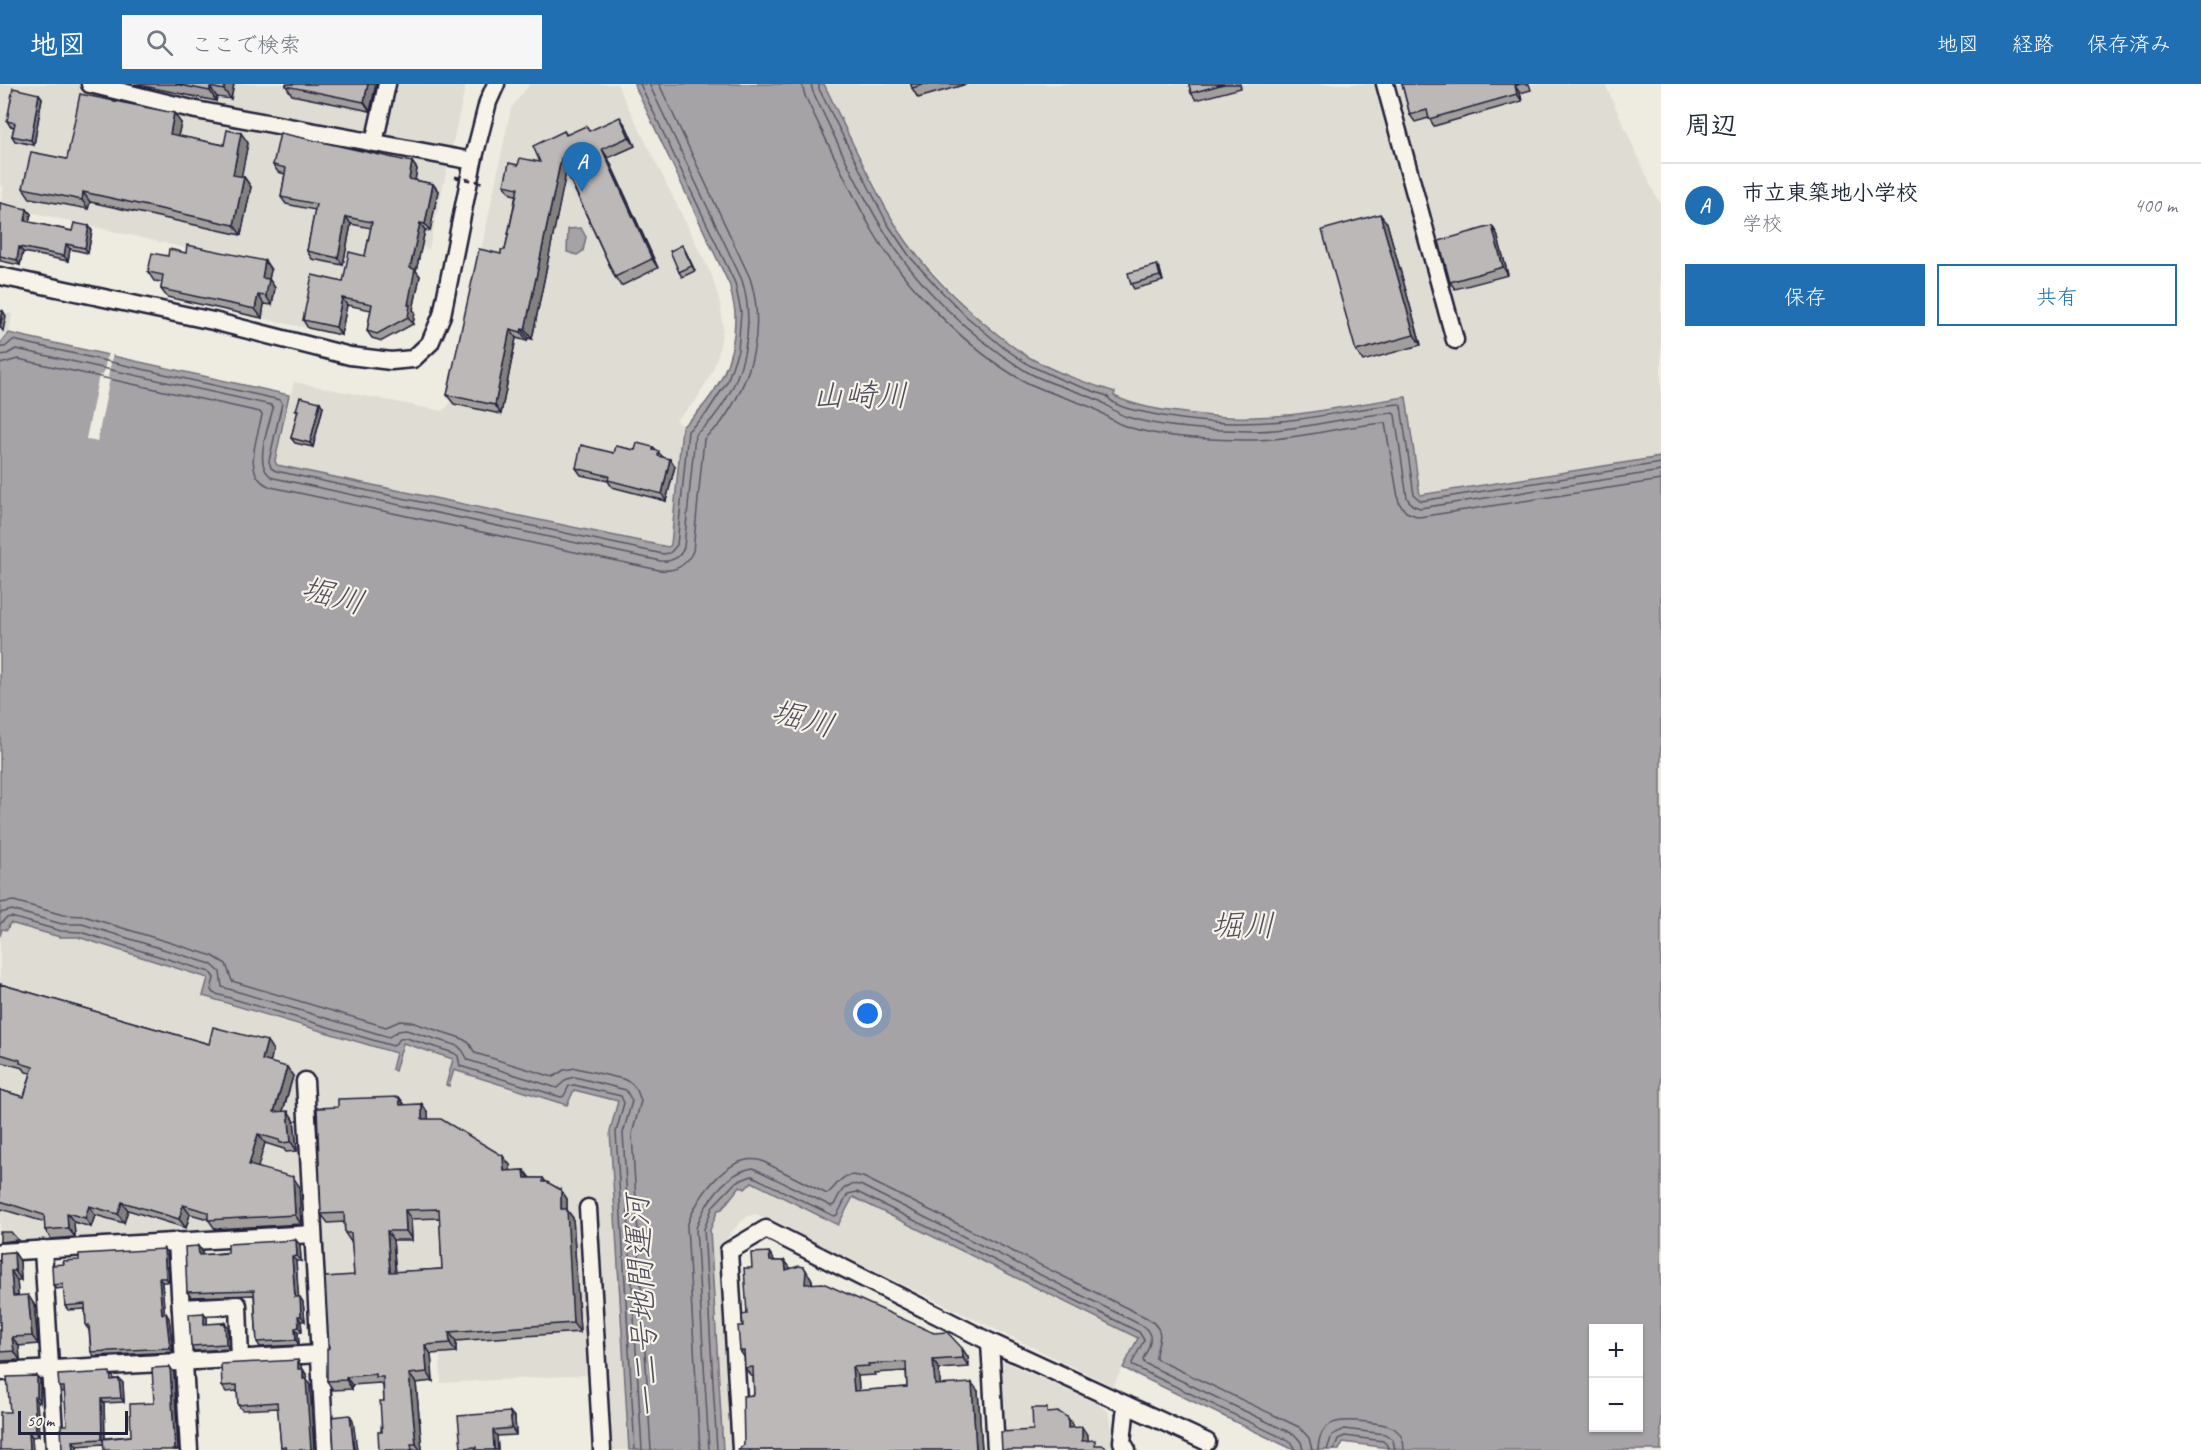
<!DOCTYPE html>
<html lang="ja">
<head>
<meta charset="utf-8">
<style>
  body { margin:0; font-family:Caveat,"Klee One",sans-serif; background:#f6f6f7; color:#1f2937 }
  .controls { position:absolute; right:18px; bottom:18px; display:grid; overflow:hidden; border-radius:0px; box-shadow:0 2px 4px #0004 }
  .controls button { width:54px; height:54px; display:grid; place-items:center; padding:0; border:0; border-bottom:2px solid #e0e1e3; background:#fff; color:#1f2937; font:30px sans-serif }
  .scale { position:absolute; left:18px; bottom:15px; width:110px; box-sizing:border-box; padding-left:6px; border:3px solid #22223b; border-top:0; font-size:16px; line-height:21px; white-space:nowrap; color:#22223b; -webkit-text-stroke:4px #f7f3e8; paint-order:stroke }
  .you { position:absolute; left:868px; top:930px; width:21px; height:21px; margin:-15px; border:4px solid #fff; border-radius:50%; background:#1a73e8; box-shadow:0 0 0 9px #1a73e833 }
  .badge { display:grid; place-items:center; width:39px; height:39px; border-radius:50%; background:#1f6fb2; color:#fff; font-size:20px; font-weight:700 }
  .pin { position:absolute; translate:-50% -50px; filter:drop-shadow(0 2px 3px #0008) }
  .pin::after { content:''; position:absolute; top:32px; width:21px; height:18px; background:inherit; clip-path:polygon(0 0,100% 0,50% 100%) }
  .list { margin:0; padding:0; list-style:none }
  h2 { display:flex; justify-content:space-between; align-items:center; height:78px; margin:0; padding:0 24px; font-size:26px }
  h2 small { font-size:20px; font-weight:400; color:#747a83 }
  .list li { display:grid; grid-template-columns:39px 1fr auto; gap:18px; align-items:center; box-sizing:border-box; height:84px; padding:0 24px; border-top:2px solid #e0e1e3 }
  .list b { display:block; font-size:22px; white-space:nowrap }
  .list p { margin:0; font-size:20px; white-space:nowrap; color:#747a83 }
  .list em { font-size:20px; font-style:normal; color:#747a83 }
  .actions { display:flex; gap:12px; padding:18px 24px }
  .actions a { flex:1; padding:14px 0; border:2px solid #1f6fb2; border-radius:0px; text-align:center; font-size:21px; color:#1f6fb2 }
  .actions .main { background:#1f6fb2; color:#fff }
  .icon { flex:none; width:33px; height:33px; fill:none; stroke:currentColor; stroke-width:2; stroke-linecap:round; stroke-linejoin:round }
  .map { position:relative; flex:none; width:1661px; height:1366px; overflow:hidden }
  header { display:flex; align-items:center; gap:36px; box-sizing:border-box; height:84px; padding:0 30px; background:#1f6fb2; color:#fff }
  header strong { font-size:28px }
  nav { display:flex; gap:33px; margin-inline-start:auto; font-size:21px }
  .search { width:420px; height:54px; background:#f6f6f7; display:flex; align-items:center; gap:15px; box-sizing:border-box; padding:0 21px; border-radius:0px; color:#747a83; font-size:22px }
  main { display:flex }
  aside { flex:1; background:#fff }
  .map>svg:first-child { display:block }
  .built { fill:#dfdcd4 }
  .water { fill:#a6a3a6; stroke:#716f7b; stroke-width:1.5; fill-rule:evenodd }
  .pier { fill:#eeebe1 }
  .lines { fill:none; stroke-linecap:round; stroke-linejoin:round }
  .shore { stroke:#575666; stroke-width:1.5 }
  .minor-casing { stroke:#22223b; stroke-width:21 }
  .minor { stroke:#f7f3e8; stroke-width:16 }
  .path-bridge { stroke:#22223b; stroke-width:3; stroke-dasharray:6 4.5; stroke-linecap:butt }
  .wall { fill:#a19e9d; stroke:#22223b; stroke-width:1.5; fill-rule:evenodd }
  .shaded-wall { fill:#838180; stroke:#22223b; stroke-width:1.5 }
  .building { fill:#bbb8b7; stroke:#22223b; stroke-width:1.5; fill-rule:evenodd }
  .labels { text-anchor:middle; stroke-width:4.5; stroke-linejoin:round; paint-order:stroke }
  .water-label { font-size:32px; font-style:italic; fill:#504f60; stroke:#f7f3e8 }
</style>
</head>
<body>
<header>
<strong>地図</strong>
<div class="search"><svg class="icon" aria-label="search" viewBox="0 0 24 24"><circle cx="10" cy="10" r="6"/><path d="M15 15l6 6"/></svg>ここで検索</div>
<nav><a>地図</a><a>経路</a><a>保存済み</a></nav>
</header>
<main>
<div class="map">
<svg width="1661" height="1366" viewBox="0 0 1661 1366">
  <rect width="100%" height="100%" fill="#eeebe1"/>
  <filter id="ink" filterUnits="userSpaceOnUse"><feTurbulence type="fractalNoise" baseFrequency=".0167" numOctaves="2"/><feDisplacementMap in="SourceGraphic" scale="12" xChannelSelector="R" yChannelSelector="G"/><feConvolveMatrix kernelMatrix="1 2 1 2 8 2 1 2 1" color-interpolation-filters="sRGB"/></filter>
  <g filter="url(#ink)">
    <g class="built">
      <path d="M0,0h466l-37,165 -55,-10 -10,51 -47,-8 -10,46 -127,-27 10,-52 -190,-44 4,-18 -4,-2z"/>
      <path d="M530,0h87l95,192 9,31 2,20 -4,24 -7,21 -17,30 -19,18 6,7 -11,118 -3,2 -391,-82 -2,-3 19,-80 148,29 7,-6 62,-297z"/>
      <path d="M824,0h781l50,111 6,9v253l-241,38 -124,-82 -42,4 -91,-6 -33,-8 -16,-7v-4l-50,-17 -32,-15 -25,-17 -36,-31 -56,-59 -23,-34z"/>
      <path d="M0,228l12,2 -3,19 -9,11z"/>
      <path d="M9,839l51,14h18l130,41 -5,18 193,57 -4,16 4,1 7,-27 50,16 -7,25 4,1 4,-15 113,35 6,-15 46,11 -9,30 19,319h-18l-15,-244 -19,1 10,168 -146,8 -1,-32 -110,-1 -16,-273 -19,1 8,152 -303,17v-311l2,-7z"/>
      <path d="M752,1098l86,43 15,-28 285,141 -25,48 -357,-172 -8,2 -9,7 -14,18 -1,11 11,198h-12l-13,-220 8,-20 4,-1 18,-23z"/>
      <path d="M1000,1276l95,42 13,9 7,39h-111z"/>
    </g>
    <g class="water">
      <path d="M634,0h190c22,45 43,92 68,135 23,40 58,76 94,106 15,12 30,26 48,35 25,14 53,23 81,32l-1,4c23,11 46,14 71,17 23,3 47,5 69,4 51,-1 102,-13 152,-20l14,98 241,-38v993h-257l-61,-8 -4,8h-45l-171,-82 15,-30 -285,-141 -15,28 -86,-43 -7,7 -5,-3 -18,23 -4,1 -8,20 13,220h-94l-19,-319 8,-30 -44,-11 -7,15 -113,-35 -5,16 -3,-1 7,-26 -50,-16 -8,28 -3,-2 4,-16 -193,-57 5,-18 -130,-41h-18l-50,-14 -3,7 -5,-1 -2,7v-592l9,-11 280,62 -14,66 2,4 391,82 3,-2 11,-118c35,-29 54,-67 53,-113 0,-9 -4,-19 -5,-28zM1594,1244h44v100h-44z"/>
      <path d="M581,144l5,9 -3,14 -6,4 -10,-3 1,-23z"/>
    </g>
    <path class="pier" d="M108,268l5,1 -5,24 2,1 -13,64 -11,-3 13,-64h4z"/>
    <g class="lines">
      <g class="shore">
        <path d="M802,0l3,12c22,45 43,91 67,134 30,53 96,120 150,150 22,12 47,18 71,28 9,4 17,12 27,16 34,14 98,16 135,16 44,-1 87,-14 130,-17l14,80 7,9 13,5 242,-37"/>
        <path d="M811,0l2,8c22,45 42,91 68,134 33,57 87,109 143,144 24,15 52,19 76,31 9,5 15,12 27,16 39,12 85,13 126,14 47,0 93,-15 140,-18l2,2 12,83 5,7 8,3 241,-37"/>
        <path d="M819,0v5l68,134 23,34 29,32 28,28 37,31 25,17 33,15 45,16c8,12 27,14 41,17 48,11 102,13 151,6 33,-4 67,-12 100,-15l2,2 13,89 7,6 240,-38"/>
        <path d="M0,263h5l8,-7 267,60 2,3 -13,58 2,7 5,3 387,83 7,-1 7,-8 11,-114 18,-17 21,-32 11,-32 3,-38 -6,-29 -95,-199"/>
        <path d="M0,271l7,-1 9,-5 255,56 2,3c-4,19 -22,60 1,70l387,83c11,1 20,-4 23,-14l11,-112c6,-6 13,-10 18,-17 31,-38 43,-91 29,-138l-93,-196"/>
        <path d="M0,280l18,-5 242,53 2,3c-5,24 -21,61 9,72l388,83c16,2 28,-5 34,-19l11,-112c5,-6 12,-10 17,-16 31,-43 45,-94 29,-145l-91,-194"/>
        <path d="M0,819l14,-2 49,14 21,1 129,40 13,8 6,17 154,46 14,-6 11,1 50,16 8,5 6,10 78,24 11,-7 12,-2 47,11 8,4 6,7 4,11 -9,33 19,316"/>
        <path d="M0,829l12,-3 50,14h20l129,40 9,8 2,15 167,50 9,-6 8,-1 52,16 5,5 5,9 89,28 10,-9 8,-2 51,13 6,11 -9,32 19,317"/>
        <path d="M0,840l6,-6 5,-1 50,14 19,1 130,40 4,6 -3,12 2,3 180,53 7,-7 6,-1 48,15 4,3 2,10 101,31 3,-1 5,-10 5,-1 47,11 3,7 -8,29 19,318"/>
        <path d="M700,1366l-13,-224c8,-27 42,-75 75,-65l65,33c13,-10 14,-24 36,-17l284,141c23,15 8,24 9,41l143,68 10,11 3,12"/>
        <path d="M709,1366l-13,-222c8,-24 30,-56 57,-60l78,38 3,-1c6,-12 10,-23 26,-20l283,141c13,10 6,21 0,33l1,4 151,72 6,7 2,8"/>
        <path d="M717,1366l-13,-221 9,-23 23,-24 16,-6 82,40 3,-1 11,-21 9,-2 282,140 5,8 -12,23 1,3 158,76 4,8"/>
        <path d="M1318,1366c1,-32 24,-31 49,-28 9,2 20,1 28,7 7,5 9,13 9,21"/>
        <path d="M1327,1366l5,-15 12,-6 41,5 8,6 2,10"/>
        <path d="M1334,1366l4,-11 7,-3 38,5 4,4 1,5"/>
      </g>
      <g class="minor-casing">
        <g id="minor">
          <path d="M90,0l106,26 277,51"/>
          <path d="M1385,0l70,256"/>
          <path d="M374,59l13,-59"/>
          <path d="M0,192l213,45 137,35 41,5 22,-2 17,-16 12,-28 31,-154 15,-59 8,-18"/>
          <path d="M305,997l20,369"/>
          <path d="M588,1124l14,242"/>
          <path d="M177,1157l12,209"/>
          <path d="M43,1165l12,201"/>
          <path d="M0,1168l313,-18"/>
          <path d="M181,1224l57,-3 2,54"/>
          <path d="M990,1258l6,108"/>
          <path d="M0,1288l320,-18"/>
          <path d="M1126,1321l-4,37 5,8"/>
          <path d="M741,1366l-12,-199 37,-22 224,113 217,100"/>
        </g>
      </g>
      <use href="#minor" class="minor"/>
      <path class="path-bridge" d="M455,93l29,6"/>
    </g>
    <g class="wall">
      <path d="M134,0h100l-3,15 -14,-2 -1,4z"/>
      <path d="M286,0h90l-6,27 -78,-16 -6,-9z"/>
      <path d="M911,0h56l-49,14 -6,-10z"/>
      <path d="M1189,0h51l1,4 -45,12 -5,-7z"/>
      <path d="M1402,0h127l2,6 -11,3 2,8 -88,25 -5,-8 -14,4 -5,-7z"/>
      <path d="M39,10l3,4 -8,47 -19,-4 -3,-5 2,-9 -4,-1 -3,-5z"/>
      <path d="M181,39l-3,13 46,9 24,-2 -7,33 3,1 7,10 -10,48 -151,-33 -2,7 -58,-11 -7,-10 44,-29z"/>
      <path d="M626,42l9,20 -27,12 50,110 -37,18 -6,-9 -49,-106 -34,168 -4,-1 -1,3 -11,-3 -15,76 -47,-10 -7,-9 54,-141 4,-4 11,-55 -5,-1 -7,-9 14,-20 22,-3 24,-31 3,4z"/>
      <path d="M412,78l5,7 -2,11 18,4 5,7 -8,40 -5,-1 -9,41 4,5 -7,34 2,2 -2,12 -31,17 -10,-3 -5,-7 4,-21 -24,-5 -6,30 -33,-7 -5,-8 40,-38 22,-26 6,-28 -20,-4 -8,41 -31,-6 -5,-8 8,-41 -29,-6 -5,-7 4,-23 -7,-2 -5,-7z"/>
      <path d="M0,119l31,11 -2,8 43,9 17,-5 3,5 -4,22 -18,-4 -2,12 -45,-9 -3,13 -20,-4z"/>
      <path d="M1387,139l34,122 -58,16 -7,-10z"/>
      <path d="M1492,142l5,8 11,41 -53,14 -5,-7z"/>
      <path d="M685,166l10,21 -13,6 -3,-5z"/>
      <path d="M186,169l79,8 6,9 -2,9 6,9 -3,17 -8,-1 -2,14 -95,-21 -6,-8 1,-7 -8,-1 -6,-9 20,-16z"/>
      <path d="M1160,186l3,11 -29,8 -3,-5z"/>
      <path d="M323,323l-10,40 -18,-4 -4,-5 7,-27 -2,-1z"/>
      <path d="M653,363l10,10 12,9 -9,35 -54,-14 -4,-6 -27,-6 -5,-7 38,-15z"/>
      <path d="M0,900l209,60 64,6 -3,12 23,14 -10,35 11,9 3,31 -11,1 -2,-3 -19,-6 -8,24 42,19 2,38 -86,5 -7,-10 -18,-5 -4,14 -58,-18 -4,13 -29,-8 -4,12 -17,-5 1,15 -24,2 -6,-9v-8l-44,-13 -1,3v-122l24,7 7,-24 -5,-1 -3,-4 -23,-6z"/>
      <path d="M399,1013l6,8 17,-1 6,9v6l82,46v6l14,-1 6,8h13l3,4 15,8 6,9v11l6,8 7,114 -124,9v11l-25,2 2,27 -17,2 6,67h-43l5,-49 -1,-15 -3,-3 -28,2v4l-19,1 -6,-9 2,-33 25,-73 -2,-33h-1l-6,-9 -1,-11 -16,1 -7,-9zM440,1134l2,51 -46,3 -3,-32h19l-1,-21z"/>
      <path d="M0,1148h11l7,8 -18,2z"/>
      <path d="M300,1161l1,16h-5l2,36 5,5 2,19h-4l1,11h-4l1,13 -39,2 -3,-5 -3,-47 -63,2 -4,-5 15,-41v4z"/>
      <path d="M14,1168l6,9 1,19h-4l1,16 16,8 4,40 -19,2 1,14 -20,1v-108z"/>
      <path d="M167,1169l2,29h-7l2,31 5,5 4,34 -79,4 -3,-4 -2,-22 -3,-4 -1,-17 -17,1 -3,-4 -1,-18 -8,1 -3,-4z"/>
      <path d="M775,1177h10l5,7 20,8 2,4v3l156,74 1,10 -30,2 1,16 38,6 4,59h-244l6,-5 10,-50 -1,-19h-2l-6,-8v-10l-5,-7 3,-25 4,-12zM906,1287l1,16 -48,4 -1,-15 17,-1 -1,-2z"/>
      <path d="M207,1233v7l18,-1 3,4 1,22 -35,2 -3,-5z"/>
      <path d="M301,1282l1,3 4,5 1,6 3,5 4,65h-31l-2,-3 -3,-39 -36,2 -4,-5 -1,-14 -11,1 -4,-6z"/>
      <path d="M170,1283l4,6 4,77 -75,-6 -26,2v4h-15l5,-25 -2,-34 -3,1 -3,-5 54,-11 1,3h5l4,4 1,19 -20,1 1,35 26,-2 23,-33z"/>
      <path d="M40,1296v22h-3l2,34 -7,1 -22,-25z"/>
      <path d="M510,1328l5,6 1,17 -19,1 1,14h-36l-1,-2z"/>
    </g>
    <g class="shaded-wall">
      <path d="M225,0h9l-3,15 -7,-9z"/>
      <path d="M368,0h8l-6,27 -6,-9z"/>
      <path d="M1515,2l5,7 2,8 -5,-7z"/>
      <path d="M210,3l7,10 -1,4 -6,-10z"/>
      <path d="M39,10l3,4 -8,47 -3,-5z"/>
      <path d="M174,29l7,10 -5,21 -6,-10z"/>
      <path d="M620,33l6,9 9,20 -6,-9z"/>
      <path d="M241,49l7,10 -8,41 -7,-9z"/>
      <path d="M602,65l6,9 50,110 -6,-9z"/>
      <path d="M561,75l6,9 -35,171 -7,-9z"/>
      <path d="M412,78l5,7 -3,17 -5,-7z"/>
      <path d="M244,93l7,10 -10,48 -7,-10z"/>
      <path d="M433,100l5,7 -8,40 -5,-7z"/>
      <path d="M83,108l7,10 -2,7 -6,-9z"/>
      <path d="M27,125l4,5 -3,12 -3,-5z"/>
      <path d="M1380,130l7,9 34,122 -7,-10z"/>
      <path d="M346,133l5,7 -8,41 -5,-7z"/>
      <path d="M420,139l5,7 -9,41 4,5 -7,34 2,2 -2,12 -5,-7 2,-49z"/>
      <path d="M89,142l3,5 -4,22 -3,-5z"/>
      <path d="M1492,142l5,8 11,41 -5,-8z"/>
      <path d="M66,160l4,5 -2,12 -4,-5z"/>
      <path d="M682,161l3,5 10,21 -3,-5z"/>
      <path d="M19,163l4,5 -3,13 -3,-5z"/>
      <path d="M265,177l6,9 -2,9 6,9 -3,17 -6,-9 -4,-18z"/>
      <path d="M1157,181l3,5 3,11 -3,-5z"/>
      <path d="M258,211l6,9 -2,14 -7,-9z"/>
      <path d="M342,214l5,7 -6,30 -5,-8z"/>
      <path d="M3,227l3,5 -3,15 -3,-4z"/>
      <path d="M510,245l6,9 -15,76 -6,-9z"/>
      <path d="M522,245l6,9 -1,3 -6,-9z"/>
      <path d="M320,318l3,5 -10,40 -3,-4z"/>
      <path d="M670,375l5,7 -9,35 -4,-7z"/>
      <path d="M267,957l6,9 -4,19 -7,-9z"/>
      <path d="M287,983l6,9 -13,45 -6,-9z"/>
      <path d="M399,1013l6,9 -5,-1z"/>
      <path d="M422,1020l6,9 1,15 -7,-9z"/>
      <path d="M288,1027l6,9 3,31 -6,-9z"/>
      <path d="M258,1050l7,9 -9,31 -7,-9z"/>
      <path d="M503,1072l7,9 1,15 -7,-9z"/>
      <path d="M524,1086l6,9 -5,-1z"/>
      <path d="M293,1093l6,9 2,38 -6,-9z"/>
      <path d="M561,1106l6,9v11l6,8 7,114 -7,-9 -12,-114z"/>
      <path d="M122,1118l6,8 -4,13 -6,-9z"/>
      <path d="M183,1121l7,9 -4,14 -7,-9z"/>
      <path d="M89,1122l6,9 -4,12 -6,-9z"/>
      <path d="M405,1126l6,9 1,21 -6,-9z"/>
      <path d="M67,1129l7,9 1,15 -7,-9z"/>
      <path d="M387,1147l6,9 3,41 -6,-9z"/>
      <path d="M296,1156l4,5 1,16 -4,-5z"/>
      <path d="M198,1162l4,5v9l-3,-5z"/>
      <path d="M164,1165l3,4 2,29 -3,-4z"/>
      <path d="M14,1168l6,9 1,19 -6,-9z"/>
      <path d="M769,1168l6,9 1,9 -6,-9z"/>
      <path d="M292,1173l4,4 3,41 -4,-5z"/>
      <path d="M785,1177l7,9h-6z"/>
      <path d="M804,1183l8,13 -1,13 -6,-9z"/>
      <path d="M11,1187l6,9 2,25 -6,-9z"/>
      <path d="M159,1194l3,4 3,36 -3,-4z"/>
      <path d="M28,1211l6,9 4,40 -6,-8z"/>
      <path d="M300,1213l3,5 2,19 -4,-5z"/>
      <path d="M166,1229l3,5 4,34 -3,-4z"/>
      <path d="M204,1229l3,4v11l-3,-4z"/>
      <path d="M298,1232l3,5 1,11 -3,-5z"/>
      <path d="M225,1239l3,4 1,22 -3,-5z"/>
      <path d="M295,1244l3,4 1,13 -3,-5z"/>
      <path d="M449,1248l7,9v11l-6,-9z"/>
      <path d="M12,1253l7,9 1,14 -6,-9z"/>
      <path d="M425,1261l6,9 2,27 -6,-9z"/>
      <path d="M962,1264l6,9 1,10 -6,-9z"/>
      <path d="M298,1276l3,6 1,8 -4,-5z"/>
      <path d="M933,1276l6,9 2,25 -6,-9z"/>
      <path d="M170,1283l4,6 4,77h-3z"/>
      <path d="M852,1283l6,9 2,24 -6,-9z"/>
      <path d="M303,1285l3,5 1,6 3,5 4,65h-3z"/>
      <path d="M409,1290l7,9 6,67h-2l-4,-6z"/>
      <path d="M37,1292l3,4v22l-3,-5z"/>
      <path d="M346,1293l6,8v4l-6,-9z"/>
      <path d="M119,1295l4,4 1,19 -3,-4z"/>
      <path d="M972,1299l6,8 4,59h-6z"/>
      <path d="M34,1313l3,5 2,34 -3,-5z"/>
      <path d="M101,1315l3,4 1,41 -3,-5z"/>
      <path d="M510,1328l5,6 1,17 -4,-7z"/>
      <path d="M350,1331l3,5 4,30h-3z"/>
      <path d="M1068,1334l6,9 -6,1z"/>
      <path d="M1082,1343l6,9 1,14 -7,-9z"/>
      <path d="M493,1346l4,6 1,14h-4z"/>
      <path d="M29,1348l3,5 1,13h-3z"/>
      <path d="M73,1357l4,5v4h-3z"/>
    </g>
    <g class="building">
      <path d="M175,0h50l-1,6 -14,-3v4z"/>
      <path d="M286,0h82l-4,18 -78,-16z"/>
      <path d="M911,0h14l-13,4z"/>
      <path d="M1189,0h35l-33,9z"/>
      <path d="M1402,0h118l-5,2 2,8 -88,25 -2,-9 -17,5z"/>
      <path d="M13,4l26,6 -8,46 -19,-4 3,-13 -8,-2z"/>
      <path d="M80,10l94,19 -4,21 54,11 3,-15 14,3 -8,42 11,2 -10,48 -151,-33 -1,8 -59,-12 8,-36 36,7z"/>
      <path d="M620,33l9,20 -27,12 50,110 -37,18 -54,-118 -36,171 -3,-1 -1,3 -11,-3 -15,76 -48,-10 32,-146 22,5v-4h4l13,-62 -14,-3 5,-22 9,2 2,-7 20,4 -7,-16 31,-15 2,4 20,-9 3,5z"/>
      <path d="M280,49l132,29 -3,17 24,5 -8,40 -5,-1 -10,45 5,1 -7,36h2l-2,12 -31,17 -10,-3 5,-27 -30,-6 -6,29 -33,-7 9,-45 31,7 6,-30 16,4 7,-34 -26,-5 -8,41 -31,-7 9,-47 -35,-7 5,-29 -13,-3z"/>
      <path d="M0,119l27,6 -2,12 47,10 2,-8 15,3 -4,22 -19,-4 -2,12 -45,-9 -2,13 -17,-4z"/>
      <path d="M1380,130l34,121 -58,16 -34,-121z"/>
      <path d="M1492,142l11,41 -53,15 -11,-41z"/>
      <path d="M187,161l78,16 -3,17 7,1 -3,17 -8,-1 -3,14 -94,-20 2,-14 -15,-3 4,-19 16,3 1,-7 17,4z"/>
      <path d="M682,161l10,21 -13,6 -9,-21z"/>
      <path d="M1157,181l3,11 -29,8 -3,-11z"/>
      <path d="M0,227h3l-3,16z"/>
      <path d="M300,313l20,5 -10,41 -19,-5 7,-28h-2z"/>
      <path d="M637,359l16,4v3l6,1 -1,5 12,3 -8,35 -54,-14 1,-4 -33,-8 5,-23 33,8 2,-7 19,4z"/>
      <path d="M0,900l209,60 4,-17 54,14 -5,19 25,7 -13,45 14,-1 3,31 -11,1 -1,-3 -21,-6 -9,31 44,12 2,38 -87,5v-8l-25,-7 -4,14 -57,-17 -4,12 -29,-8 -4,12 -18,-5 1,15 -23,2 -1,-15 -44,-14v-111l24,7 9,-30 -13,-4v-3l-20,-6z"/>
      <path d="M399,1013l1,8 22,-1v15h19l62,37 1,15 20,-1 1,8h18v4h4l14,8v19h6l6,114 -124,9 1,11 -25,2 2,27 -18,2 7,70h-5l1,6h-33l-1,-18h4l-2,-31h4l-1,-24h-7v-3l-30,3v3l-19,1v-32l2,-1 -4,-71 29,-2 -3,-42h-6l-1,-20 -23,1 -4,-106 21,-1v-8zM439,1125l3,60 -52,3 -3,-41h19l-1,-21z"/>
      <path d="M296,1156l1,16 -5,1 3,40h5l1,19h-3l1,11 -4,1 1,12 -39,2 -3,-52 -67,2 -2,-45 13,-1 1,9 29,-2v-9z"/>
      <path d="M164,1165l2,29h-7l3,36 4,-1 4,35 -79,4 -2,-27 -3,1 -1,-22 -20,2 -2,-22 -10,1 -1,-20 12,-1 -1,-3 16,-1v-6z"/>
      <path d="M14,1168l1,19h-4l2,25 15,-1 4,41 -20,1 2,14 -14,1v-99z"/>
      <path d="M769,1168l1,9h15l1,9 13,-4 5,1 2,4 -1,13 18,-1 111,50 13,-1 15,16 1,10 -30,2 2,25 37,-2 4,67h-238l6,-5 -1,-49 11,-1 -1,-28 -8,1 -1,-17h-4l-2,-25h5l-1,-11 5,-1 -3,-46h8l-1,-15zM906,1278l1,25 -53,4 -2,-24 17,-1 -1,-2z"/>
      <path d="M204,1229v11l21,-1 1,21 -35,2 -2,-32z"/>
      <path d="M298,1276v9h5v10h3l5,71h-24l-1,-3h-5l-4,-45 -39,3 -1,-20 -15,1 -1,-22z"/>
      <path d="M170,1283l5,83h-71l-1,-11 28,-3 -1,-32 24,-1 -2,-35z"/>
      <path d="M110,1288l1,8 8,-1 2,19 -20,1 1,40 -29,2 1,9h-12l-1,-25h6l-3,-38h-5l-1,-12z"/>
      <path d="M37,1292v21h-3l2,34 -7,1 1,18h-30v-38h10l-3,-35z"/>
      <path d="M1032,1324h15v5l12,-1 9,6v10l14,-1v14l13,-1v5h7l7,5h-107l-1,-18 32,-2z"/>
      <path d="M510,1328l2,16 -19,2 1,20h-18v-3l-15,1 -3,-32z"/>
      <path d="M350,1331l4,35h-20l-2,-33z"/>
    </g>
  </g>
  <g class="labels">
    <g class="water-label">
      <text x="860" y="322">山崎川</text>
      <text transform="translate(333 511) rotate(15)" y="11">堀川</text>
      <text transform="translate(803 634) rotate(15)" y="11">堀川</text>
      <text x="1243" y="852">堀川</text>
      <text transform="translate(642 1223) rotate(-93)" y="11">一二号地間運河</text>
    </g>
  </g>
</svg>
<div class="controls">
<button>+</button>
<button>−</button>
</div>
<div class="scale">50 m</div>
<div class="you"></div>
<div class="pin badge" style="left:582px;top:108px">A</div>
</div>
<aside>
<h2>周辺<small></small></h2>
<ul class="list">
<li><span class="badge">A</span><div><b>市立東築地小学校</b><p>学校</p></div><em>400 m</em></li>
</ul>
<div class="actions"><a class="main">保存</a><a>共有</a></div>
</aside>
</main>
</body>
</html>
